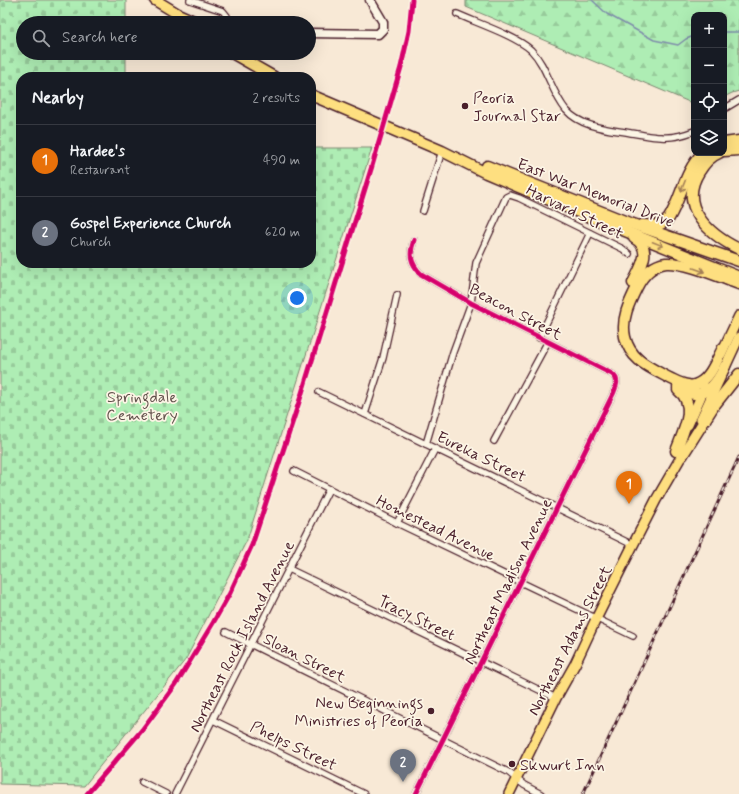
<!DOCTYPE html>
<html lang="en">
<head>
<meta charset="utf-8">
<style>
  body { margin:0; font-family:Mynerve,sans-serif; background:#242831; color:#f1f3f6 }
  .controls { position:absolute; right:12px; top:12px; display:grid; overflow:hidden; border-radius:8px; box-shadow:0 4px 16px #0002 }
  .controls button { width:36px; height:36px; display:grid; place-items:center; padding:0; border:0; border-bottom:1px solid #363941; background:#171b24; color:#f1f3f6; font:20px sans-serif }
  .you { position:absolute; left:297px; top:298px; width:14px; height:14px; margin:-10px; border:3px solid #fff; border-radius:50%; background:#1a73e8; box-shadow:0 0 0 6px #1a73e833 }
  .badge { display:grid; place-items:center; width:26px; height:26px; border-radius:50%; background:#a6949b; color:#fff; font-size:13px; font-weight:700 }
  .pin { position:absolute; translate:-50% -33px; filter:drop-shadow(0 1px 2px #0008) }
  .pin::after { content:''; position:absolute; top:21px; width:14px; height:12px; background:inherit; clip-path:polygon(0 0,100% 0,50% 100%) }
  .list { margin:0; padding:0; list-style:none }
  h2 { display:flex; justify-content:space-between; align-items:center; height:52px; margin:0; padding:0 16px; font-size:17px }
  h2 small { font-size:13px; font-weight:400; color:#9ea1a6 }
  .list li { display:grid; grid-template-columns:26px 1fr auto; gap:12px; align-items:center; box-sizing:border-box; height:72px; padding:0 16px; border-top:1px solid #363941 }
  .list b { display:block; font-size:15px; white-space:nowrap }
  .list p { margin:0; font-size:13px; white-space:nowrap; color:#9ea1a6 }
  .list em { font-size:13px; font-style:normal; color:#9ea1a6 }
  .icon { flex:none; width:22px; height:22px; fill:none; stroke:currentColor; stroke-width:2; stroke-linecap:round; stroke-linejoin:round }
  .map { position:relative; flex:none; width:739px; height:794px; overflow:hidden }
  .search { position:absolute; background:#171b24; box-shadow:0 4px 16px #0002; left:16px; top:16px; width:300px; height:44px; display:flex; align-items:center; gap:10px; box-sizing:border-box; padding:0 14px; border-radius:22px; color:#9ea1a6; font-size:15px }
  .panel { position:absolute; background:#171b24; box-shadow:0 4px 16px #0002; left:16px; top:72px; width:300px; height:196px; border-radius:16px }
  .map>svg:first-child { display:block }
  .forest { fill:url(#forest-firs); stroke:#7c8670 }
  .cemetery { fill:url(#cemetery-stones); stroke:#7c8670 }
  .lines { fill:none; stroke-linecap:round; stroke-linejoin:round }
  .stream { stroke:#7e8caa; stroke-width:1.5 }
  .street-casing { stroke:#4a1f2b; stroke-width:8 }
  .secondary-casing { stroke:#4a1f2b; stroke-width:11 }
  .primary-casing { stroke:#4a1f2b; stroke-width:12 }
  .highway-casing { stroke:#4a1f2b; stroke-width:13 }
  .street { stroke:#fcf5e5; stroke-width:5.5 }
  .secondary { stroke:#fcf5e5; stroke-width:8 }
  .primary { stroke:#fedf80; stroke-width:9 }
  .highway { stroke:#fedf80; stroke-width:10 }
  .rail-casing { stroke:#4a1f2b; stroke-width:3 }
  .rail { stroke:#fcf5e5; stroke-width:1.5; stroke-dasharray:4.5; stroke-linecap:butt }
  .cycleway-casing { stroke:#fcf5e5; stroke-width:8 }
  .cycleway { stroke:#d6006c; stroke-width:5 }
  .oneway { stroke:#a47f56 }
  .poi-dot { fill:#4a1f2b; stroke:#fcf5e5; stroke-width:1.5 }
  .labels { text-anchor:middle; stroke-width:3.5; stroke-linejoin:round; paint-order:stroke }
  .poi-label { font-size:16px; fill:#4a1f2b; stroke:#fcf5e5; text-anchor:start }
  .street-label { font-size:16px; fill:#4a1f2b; stroke:#fcf5e5 }
  .park-label { font-size:16px; fill:#63524d; stroke:#fcf5e5 }
</style>
</head>
<body>
<div class="map">
<svg width="739" height="794" viewBox="0 0 739 794">
  <defs>
    <pattern id="forest-firs" width="22" height="20" patternUnits="userSpaceOnUse"><rect width="22" height="20" fill="#aeedb4"/><path d="M5 1l3.5 6h-7zM16 11l3.5 6h-7z" fill="#97cb9b"/></pattern>
    <pattern id="cemetery-stones" width="16" height="16" patternUnits="userSpaceOnUse"><rect width="16" height="16" fill="#aeedb4"/><path d="M2 7V4a2 2 0 0 1 4 0v3zM10 15v-3a2 2 0 0 1 4 0v3z" fill="#97cb9b"/></pattern>
  </defs>
  <rect width="100%" height="100%" fill="#f8e9d6"/>
  <filter id="ink" filterUnits="userSpaceOnUse"><feTurbulence type="fractalNoise" baseFrequency=".025" numOctaves="2"/><feDisplacementMap in="SourceGraphic" scale="8" xChannelSelector="R" yChannelSelector="G"/><feConvolveMatrix kernelMatrix="1 2 1 2 8 2 1 2 1" color-interpolation-filters="sRGB"/></filter>
  <g filter="url(#ink)">
    <path class="forest" d="M466,0h273v91l-7,2 -8,4v-82h-30v89l-228,-97z"/>
    <path class="cemetery" d="M0,0h126v23h-103v30h103v24h-105v186h290v-115h61l-125,392 -61,119 -102,127 -84,-2z"/>
    <g class="lines">
      <g class="stream">
        <path d="M592,0l15,14 47,26 24,5 8,-6 8,-3"/>
        <path d="M724,32h15"/>
      </g>
      <g class="street-casing">
        <g id="street">
          <path d="M190,0l33,11 4,5 1,7"/>
          <path d="M457,14c20,9 59,22 74,36 16,16 20,42 35,60 16,18 43,19 65,23 10,1 20,4 30,4 11,1 23,-2 33,-6"/>
          <path d="M724,109l15,-9"/>
          <path d="M423,211l19,-60"/>
          <path d="M414,240c-5,14 -4,23 7,34l50,29 141,71c8,6 4,12 1,20l-197,400"/>
          <path d="M539,338l51,-105"/>
          <path d="M319,392l314,153"/>
          <path d="M365,414l18,-56 14,-63"/>
          <path d="M494,441l53,-98"/>
          <path d="M426,444l27,-92 18,-49 5,-40 30,-66 4,-2 9,3 104,51 6,5"/>
          <path d="M294,471l103,52 236,113"/>
          <path d="M397,523l38,-74"/>
          <path d="M289,569l267,129"/>
          <path d="M226,632l282,140 16,13 17,9"/>
          <path d="M213,720l151,74"/>
          <path d="M142,782l24,12"/>
          <path d="M175,794l154,-305"/>
        </g>
      </g>
      <g class="secondary-casing">
        <path id="secondary" d="M309,33l69,1 5,-5v-7l-13,-22"/>
      </g>
      <g class="primary-casing">
        <g id="primary">
          <path d="M721,354l18,-38"/>
          <path d="M701,419l38,-82"/>
          <path d="M688,425l17,-38"/>
          <path d="M509,794l47,-96 19,-34 21,-45 37,-74 23,-45 29,-50"/>
        </g>
      </g>
      <g class="highway-casing">
        <g id="highway">
          <path d="M155,0l23,14 20,9"/>
          <path d="M232,53l42,24"/>
          <path d="M311,95l131,56 44,22 92,39 161,65"/>
          <path d="M724,143l15,-2"/>
          <path d="M724,151l15,-1"/>
          <path d="M719,153c-8,3 -15,11 -20,19 -22,35 11,63 40,77"/>
          <path d="M487,166l140,56 112,39"/>
          <path d="M642,225c11,1 19,2 27,-7 13,-21 15,-47 34,-65"/>
          <path d="M633,283c7,-15 21,-34 1,-45"/>
          <path d="M723,348c-6,11 -12,29 -24,35 -3,2 -8,3 -11,2 -10,-1 -42,-19 -49,-25 -7,-6 -12,-14 -14,-23 -4,-18 4,-34 12,-50 6,-12 15,-22 29,-24 21,-1 53,14 73,21"/>
          <path d="M678,387c4,2 7,4 11,6 18,6 30,-14 36,-27"/>
          <path d="M676,451c7,-19 22,-46 2,-61"/>
          <path d="M682,456l31,-49 26,-33"/>
        </g>
      </g>
      <use href="#street" class="street"/>
      <use href="#secondary" class="secondary"/>
      <use href="#primary" class="primary"/>
      <use href="#highway" class="highway"/>
      <g class="rail-casing">
        <path id="rail" d="M583,794l156,-337"/>
      </g>
      <use href="#rail" class="rail"/>
      <g class="cycleway-casing">
        <g id="cycleway">
          <path d="M414,240c-5,14 -4,23 7,34l50,29 141,71c8,6 4,12 1,20l-197,400"/>
          <path d="M87,794l55,-64 34,-46 37,-61 17,-30 22,-48 50,-152 70,-227 29,-99 8,-36 3,-31"/>
        </g>
      </g>
      <use href="#cycleway" class="cycleway"/>
    </g>
    <defs><path id="oneway-shaft" d="M-6 0H5M1.5-3L5.5 0L1.5 3" fill="none" stroke-width="1.6" stroke-linecap="round" stroke-linejoin="round"/></defs>
    <g class="oneway">
      <use href="#oneway-shaft" transform="translate(683 186) rotate(112)"/>
      <use href="#oneway-shaft" transform="translate(658 244) rotate(22)"/>
      <use href="#oneway-shaft" transform="translate(699 270) rotate(20)"/>
    </g>
  </g>
  <g class="poi-dot">
    <circle cx="465" cy="106" r="4"/>
    <circle cx="431" cy="711" r="4"/>
    <circle cx="512" cy="764" r="4"/>
  </g>
  <g class="labels">
    <g class="poi-label">
      <text x="473" y="103">Peoria<tspan x="473" dy="18">Journal Star</tspan></text>
      <text x="423" y="708" text-anchor="end">New Beginnings<tspan x="423" dy="18">Ministries of Peoria</tspan></text>
      <text x="520" y="770">Skwurt Inn</text>
    </g>
    <g class="street-label">
      <text transform="translate(596 192) rotate(21)" y="6">East War Memorial Drive</text>
      <text transform="translate(575 211) rotate(26)" y="6">Harvard Street</text>
      <text transform="translate(516 311) rotate(28)" y="6">Beacon Street</text>
      <text transform="translate(482 456) rotate(26)" y="6">Eureka Street</text>
      <text transform="translate(436 527) rotate(26)" y="6">Homestead Avenue</text>
      <text transform="translate(507 581) rotate(-64)" y="6">Northeast Madison Avenue</text>
      <text transform="translate(417 617) rotate(26)" y="6">Tracy Street</text>
      <text transform="translate(241 636) rotate(-63)" y="6">Northeast Rock Island Avenue</text>
      <text transform="translate(569 640) rotate(-63)" y="6">Northeast Adams Street</text>
      <text transform="translate(305 657) rotate(27)" y="6">Sloan Street</text>
      <text transform="translate(294 745) rotate(26)" y="6">Phelps Street</text>
    </g>
    <g class="park-label">
      <text x="142" y="402">Springdale<tspan x="142" dy="18">Cemetery</tspan></text>
    </g>
  </g>
</svg>
<div class="controls">
<button>+</button>
<button>−</button>
<button><svg class="icon" aria-label="locate" viewBox="0 0 24 24"><circle cx="12" cy="12" r="6"/><path d="M12 2v4M12 18v4M2 12h4M18 12h4"/></svg></button>
<button><svg class="icon" aria-label="layers" viewBox="0 0 24 24"><path d="M12 4l9 5-9 5-9-5zM3 14l9 5 9-5"/></svg></button>
</div>
<div class="you"></div>
<div class="pin badge" style="left:629px;top:504px;background:#e8710a">1</div>
<div class="pin badge" style="left:403px;top:782px;background:#6b7280">2</div>
<div class="search"><svg class="icon" aria-label="search" viewBox="0 0 24 24"><circle cx="10" cy="10" r="6"/><path d="M15 15l6 6"/></svg>Search here</div>
<section class="panel">
<h2>Nearby<small>2 results</small></h2>
<ul class="list">
<li><span class="badge" style="background:#e8710a">1</span><div><b>Hardee's</b><p>Restaurant</p></div><em>490 m</em></li>
<li><span class="badge" style="background:#6b7280">2</span><div><b>Gospel Experience Church</b><p>Church</p></div><em>620 m</em></li>
</ul>
</section>
</div>
</body>
</html>
